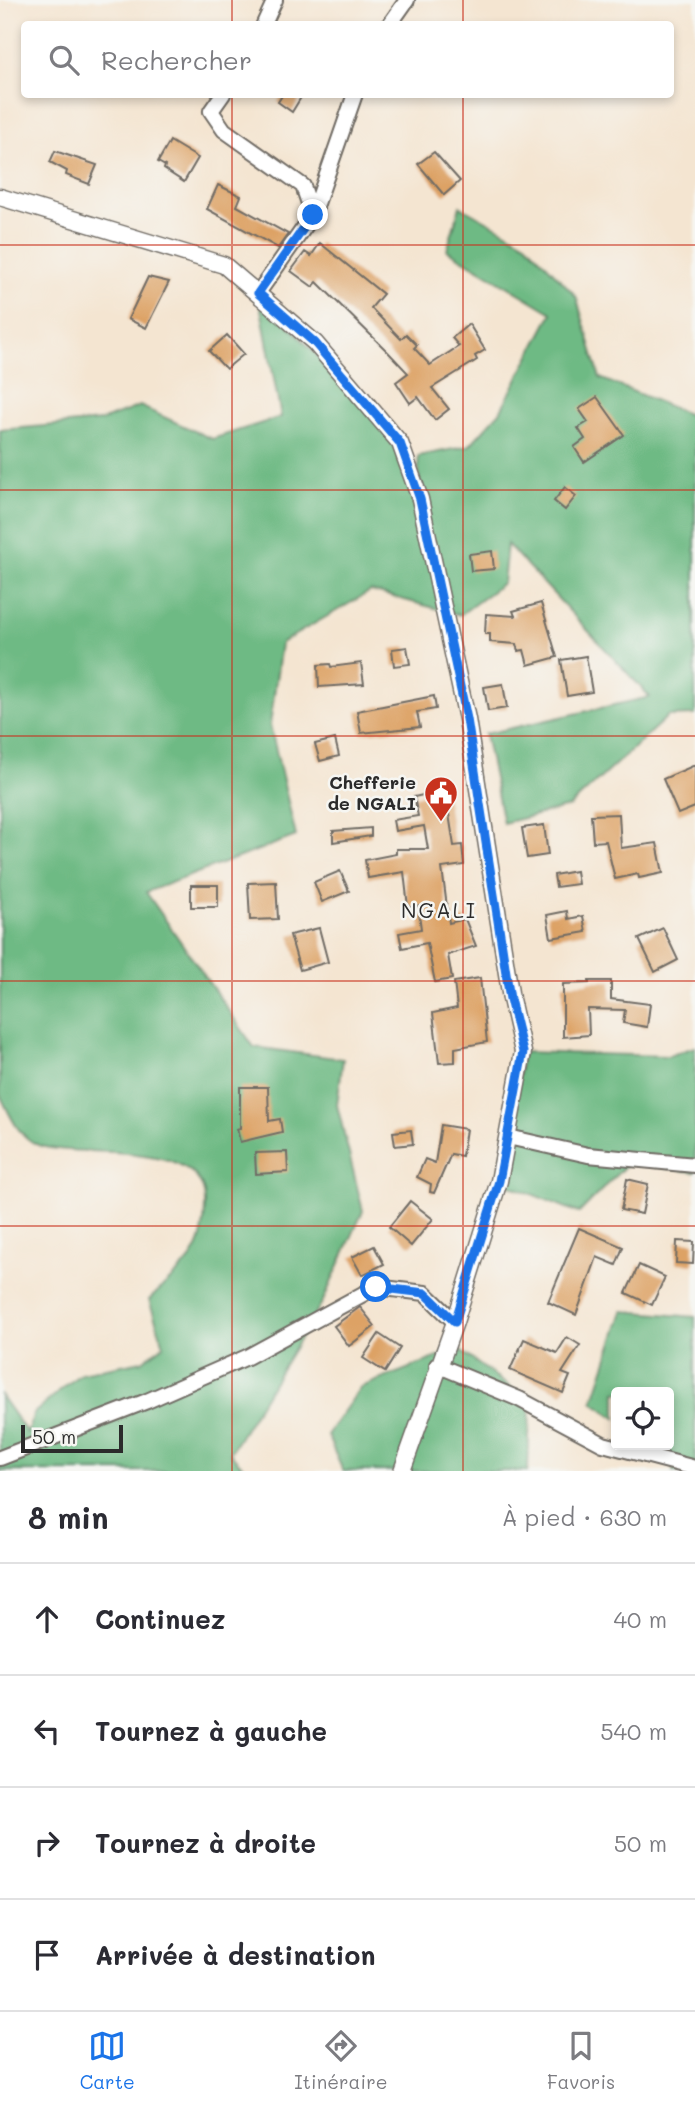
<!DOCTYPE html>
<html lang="fr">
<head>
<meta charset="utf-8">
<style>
  body { margin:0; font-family:Mali,sans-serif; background:#f2f2f3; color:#2b2b33 }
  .controls { position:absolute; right:21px; bottom:21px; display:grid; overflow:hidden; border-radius:7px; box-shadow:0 4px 10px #0003 }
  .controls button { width:63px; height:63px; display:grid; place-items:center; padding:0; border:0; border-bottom:2px solid #e1e1e2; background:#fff; color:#2b2b33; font:35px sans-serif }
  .scale { position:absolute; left:21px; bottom:18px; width:102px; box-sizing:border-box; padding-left:7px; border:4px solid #2b2b2b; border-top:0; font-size:19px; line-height:24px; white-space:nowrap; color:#2b2b2b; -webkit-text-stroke:5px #f6f6f2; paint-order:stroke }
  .stop { position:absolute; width:21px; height:21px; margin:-16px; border:5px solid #1a73e8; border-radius:50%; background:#fff }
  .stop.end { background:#1a73e8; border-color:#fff; box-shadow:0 2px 7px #0008 }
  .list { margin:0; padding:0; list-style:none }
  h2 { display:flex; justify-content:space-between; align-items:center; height:91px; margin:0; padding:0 28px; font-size:30px }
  h2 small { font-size:23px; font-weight:400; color:#7c7c81 }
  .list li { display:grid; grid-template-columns:46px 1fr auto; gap:21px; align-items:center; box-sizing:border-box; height:112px; padding:0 28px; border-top:2px solid #e1e1e2 }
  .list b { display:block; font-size:26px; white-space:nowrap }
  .list em { font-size:23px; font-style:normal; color:#7c7c81 }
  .icon { flex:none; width:38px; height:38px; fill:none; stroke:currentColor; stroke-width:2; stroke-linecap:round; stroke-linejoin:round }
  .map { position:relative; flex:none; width:695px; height:1471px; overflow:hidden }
  .search { position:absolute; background:#fff; box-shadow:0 4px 10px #0003; left:21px; right:21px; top:21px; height:77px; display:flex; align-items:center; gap:18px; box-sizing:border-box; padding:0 24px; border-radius:7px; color:#7c7c81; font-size:26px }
  .sheet { height:539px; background:#fff }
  nav { display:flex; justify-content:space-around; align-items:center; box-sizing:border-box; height:98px; border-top:2px solid #e1e1e2; background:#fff; font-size:19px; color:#7c7c81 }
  nav a { display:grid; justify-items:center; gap:4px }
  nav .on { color:#1a73e8 }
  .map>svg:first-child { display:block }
  .forest { fill:#6eba84; stroke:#4c7258; stroke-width:2 }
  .building { fill:#dda265 }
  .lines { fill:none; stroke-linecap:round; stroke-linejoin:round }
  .minor-casing { stroke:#716c65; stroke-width:18 }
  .tertiary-casing { stroke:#716c65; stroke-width:19 }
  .minor { stroke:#fff; stroke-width:14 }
  .tertiary { stroke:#fff; stroke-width:16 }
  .route { stroke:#1a73e8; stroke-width:9 }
  .grid { fill:none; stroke:#c8321e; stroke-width:2; stroke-opacity:0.55 }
  .labels { text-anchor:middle; stroke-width:5; stroke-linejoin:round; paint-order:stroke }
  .poi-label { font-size:18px; font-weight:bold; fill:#2b2b2b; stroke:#f6f6f2; text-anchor:end }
  .quarter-label { font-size:21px; letter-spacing:2px; fill:#2b2b2b; stroke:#f6f6f2 }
</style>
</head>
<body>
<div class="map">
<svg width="695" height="1471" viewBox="0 0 695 1471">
  <rect width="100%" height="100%" fill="#f6f6f2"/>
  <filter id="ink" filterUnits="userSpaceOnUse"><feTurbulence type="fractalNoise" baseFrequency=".0143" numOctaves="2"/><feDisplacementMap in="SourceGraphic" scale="14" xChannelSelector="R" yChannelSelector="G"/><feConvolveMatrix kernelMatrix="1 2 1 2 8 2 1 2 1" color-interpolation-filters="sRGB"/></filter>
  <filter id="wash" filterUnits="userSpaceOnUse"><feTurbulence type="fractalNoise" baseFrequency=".00686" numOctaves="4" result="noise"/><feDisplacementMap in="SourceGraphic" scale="28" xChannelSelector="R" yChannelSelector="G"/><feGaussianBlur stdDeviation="1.57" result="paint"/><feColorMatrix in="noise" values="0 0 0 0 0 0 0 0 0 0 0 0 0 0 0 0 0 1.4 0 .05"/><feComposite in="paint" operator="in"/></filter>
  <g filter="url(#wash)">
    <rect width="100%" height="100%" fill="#f4e5d1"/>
    <g class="forest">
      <path d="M460,206l66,37 50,53 24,82 95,39v298l-27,1 -99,91 -66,16 -18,-89 165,-37 -143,-153 -4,39 -43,32 -89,-24 -90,52 -11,82 26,111 -150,56 108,155 89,12 -6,46 26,106 -40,90 -93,152 17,18h-247v-76l27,38 7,-20 47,-40 61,-12 22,-16 -15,-45c36,-36 56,-42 56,-97 1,-68 -126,-43 -167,-58 -21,-9 -28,-31 -38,-50v-665l101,-9 39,-15 72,33 69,-22 -23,-124 142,150 20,50 -2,-37 51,-10 31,-34 52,-99 -105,-63z"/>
      <path d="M695,1047v125l-67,-9 -49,50 -80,-32 24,-129 145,4z"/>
      <path d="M623,1311l72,6v154h-22l1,-14 -18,-12h13v-53h-53v26l-23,-16z"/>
      <path d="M458,1349l72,53 -2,69h-185l-16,-36 34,-48z"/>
    </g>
    <g id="blocks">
      <g class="building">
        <path d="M283,94h20l-11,18 -14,-10z"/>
        <path d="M170,141l28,17 -14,24 -20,-13 1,-3 -7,-4z"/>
        <path d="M55,151l42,14 -8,19 -23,-9 1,-4 -17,-9z"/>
        <path d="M434,152l26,29 -16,14 -26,-31z"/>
        <path d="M218,185l23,11 -4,10 51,28 -10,14 -71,-39z"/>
        <path d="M320,243l63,51 -12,14 30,31 5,-5 11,11 -3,3 16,17 29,-19 -7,-8 17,-14 16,26 -10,6 2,4 -45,28 17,21 -14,11 -17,-23 -8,6 -14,-21 12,-9 -20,-21 -71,-70 -4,5 -22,-16 14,-19 6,4z"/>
        <path d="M148,277l21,5 -23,46 -18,-9z"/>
        <path d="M227,335l17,19 -18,15 -17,-18z"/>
        <path d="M597,397l27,38 -40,27 -10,-15 11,-8 -7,-11 10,-6 -9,-13z"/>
        <path d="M565,487l11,9 -11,14 -11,-9z"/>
        <path d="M492,551l2,18 -23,2 -2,-17z"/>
        <path d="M541,603l16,54 -29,8 -4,-15 -6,1 -2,-7 -26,-2v-8h-5l1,-20 29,2 -2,-5z"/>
        <path d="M407,647l3,17 -16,2 -2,-17z"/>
        <path d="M586,656l6,36 -25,4 -6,-36z"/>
        <path d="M361,663l3,21 -45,3 -1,-22 12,-1 1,3z"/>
        <path d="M503,684l4,24 -19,3 -4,-24z"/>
        <path d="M434,696l2,13 -19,3 3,15 -59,6 -4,-22z"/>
        <path d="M335,739l4,17 -19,5 -5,-17z"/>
        <path d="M695,765v42l-17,7 -15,-35z"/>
        <path d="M444,782l10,64 8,-1 2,20 -22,3 7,55 16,-4 11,27 -28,9 4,24 -17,3 -8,-39 -25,5 -3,-15 22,-4 -3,-23 -10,1 -4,-35 -36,6 -3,-18 31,-6v-5h32l-4,-23 -29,5 -2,-11 25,-4 -4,-19 18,-4 -2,-8z"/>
        <path d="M619,814l2,34 36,-5 6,30 -24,5 -1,-4 -23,5 -9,-38 -13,1 -2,-27z"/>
        <path d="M544,825l4,30 -21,3 -5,-30z"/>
        <path d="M371,828v8l-38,6v-11z"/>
        <path d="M340,871l9,20 -27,11 -8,-20z"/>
        <path d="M576,871l2,13 -22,3 -2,-12z"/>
        <path d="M276,882l2,37 -28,1 -2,-37z"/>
        <rect x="191" y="885" width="27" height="22"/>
        <path d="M567,911l1,8 15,-3 3,16 -35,6 -4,-23z"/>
        <path d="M319,928l9,34 -28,8 -10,-35z"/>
        <path d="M663,928l15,32 -23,12 -16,-33z"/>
        <path d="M480,978l7,64 -32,6v14l-16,1 -6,-50 24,-5 -3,-26z"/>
        <path d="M589,981h22v18l39,5 -3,23 -24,-4 2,-13 -37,-1 1,26 -26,2v-53l26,-1z"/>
        <path d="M240,1087h28l1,34 11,-2 2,13 -42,10 -3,-13 3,-1z"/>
        <path d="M441,1125l25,4 -4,27 -11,-2 -17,39 -4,-1 1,-8 -14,-7 8,-18 10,4z"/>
        <path d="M411,1130l2,14 -18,2 -2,-14z"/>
        <path d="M287,1152l1,20 -32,2 -1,-21z"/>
        <path d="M627,1179l21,5 -6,30 -21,-4z"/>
        <path d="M410,1201l23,18 -22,27 -22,-19z"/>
        <path d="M579,1228l44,19 -7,18 -19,-8 -21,58 -28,-13z"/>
        <path d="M677,1241l17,1 -1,22 -17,-1z"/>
        <path d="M374,1246l10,18 -22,11 -10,-18z"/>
        <path d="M639,1265l26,12 -13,28 -26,-12z"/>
        <path d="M360,1307l15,19 -26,20 -15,-20z"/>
        <path d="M379,1334l21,14 -15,24 -22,-14z"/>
        <path d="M567,1337l13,8 -18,28 8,3 -7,17 -53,-23 14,-31 33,14z"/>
      </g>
    </g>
  </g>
  <g filter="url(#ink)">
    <use href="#blocks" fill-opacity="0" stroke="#716c65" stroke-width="2"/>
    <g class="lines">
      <g class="minor-casing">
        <g id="minor">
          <path d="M264,24l11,-24"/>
          <path d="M390,24l17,-24"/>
          <path d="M223,94l-12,17 13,19 79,56 10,29"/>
          <path d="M258,293l55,-78 42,-121"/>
          <path d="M508,1137l80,18 107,10"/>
          <path d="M437,1365l82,34 84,45 92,24"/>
          <path d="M0,1458l147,-57 100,-44 129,-70 49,6 30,29"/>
        </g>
      </g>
      <g class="tertiary-casing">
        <path id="tertiary" d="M0,197l224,68 91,78 85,100 20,56 47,220 44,280 12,53 -24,129 -44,141 -53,149"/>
      </g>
      <use href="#minor" class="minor"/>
      <use href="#tertiary" class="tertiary"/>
    </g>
  </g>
  <g class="lines" filter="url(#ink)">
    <path class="route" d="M313,215l-55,78 57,50 85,100 20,56 47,220 43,280 13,53 -24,129 -44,141 -30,-29 -49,-6"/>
  </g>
  <path class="grid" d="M232,0v24M463,0v24M232,94v1377M463,94v1377M0,245h695M0,490h695M0,736h695M0,981h695M0,1226h695"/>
  <defs>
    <g id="civic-pin" transform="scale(1.75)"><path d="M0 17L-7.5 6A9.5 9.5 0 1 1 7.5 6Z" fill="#c8321e" stroke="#f6f6f2"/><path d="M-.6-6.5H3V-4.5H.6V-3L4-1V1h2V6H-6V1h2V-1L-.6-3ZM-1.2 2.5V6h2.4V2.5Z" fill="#fff"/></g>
  </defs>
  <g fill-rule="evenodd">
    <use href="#civic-pin" x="441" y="793"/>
  </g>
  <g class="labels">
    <g class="poi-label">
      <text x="416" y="789">Chefferie<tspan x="416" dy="21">de NGALI</tspan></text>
    </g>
    <g class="quarter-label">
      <text x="439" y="918">NGALI</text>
    </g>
  </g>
</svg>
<div class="controls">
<button><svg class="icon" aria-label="locate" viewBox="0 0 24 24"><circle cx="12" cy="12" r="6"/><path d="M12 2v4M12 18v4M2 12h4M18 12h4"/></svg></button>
</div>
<div class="scale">50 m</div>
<div class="stop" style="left:376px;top:1287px"></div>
<div class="stop end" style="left:313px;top:215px"></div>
<div class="search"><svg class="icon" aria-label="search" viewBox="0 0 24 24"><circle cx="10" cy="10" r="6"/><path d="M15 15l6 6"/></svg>Rechercher</div>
</div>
<section class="sheet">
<h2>8 min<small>À pied · 630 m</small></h2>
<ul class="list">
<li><svg class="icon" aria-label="ahead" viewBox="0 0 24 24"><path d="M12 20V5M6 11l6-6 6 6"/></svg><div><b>Continuez</b></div><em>40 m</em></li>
<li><svg class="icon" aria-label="left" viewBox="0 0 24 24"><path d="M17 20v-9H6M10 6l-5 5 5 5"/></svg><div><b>Tournez à gauche</b></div><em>540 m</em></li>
<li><svg class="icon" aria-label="right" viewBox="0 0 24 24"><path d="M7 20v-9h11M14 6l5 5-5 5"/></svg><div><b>Tournez à droite</b></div><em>50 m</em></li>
<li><svg class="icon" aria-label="arrive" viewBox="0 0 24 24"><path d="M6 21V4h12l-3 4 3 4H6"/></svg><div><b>Arrivée à destination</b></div></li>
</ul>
</section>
<nav>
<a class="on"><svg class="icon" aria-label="map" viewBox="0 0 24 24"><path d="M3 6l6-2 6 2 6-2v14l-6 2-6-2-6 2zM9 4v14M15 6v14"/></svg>Carte</a>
<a><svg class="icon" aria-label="directions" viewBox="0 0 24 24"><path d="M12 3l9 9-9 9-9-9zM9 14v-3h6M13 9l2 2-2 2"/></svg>Itinéraire</a>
<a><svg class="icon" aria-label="saved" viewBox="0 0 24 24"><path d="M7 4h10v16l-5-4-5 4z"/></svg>Favoris</a>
</nav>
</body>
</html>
